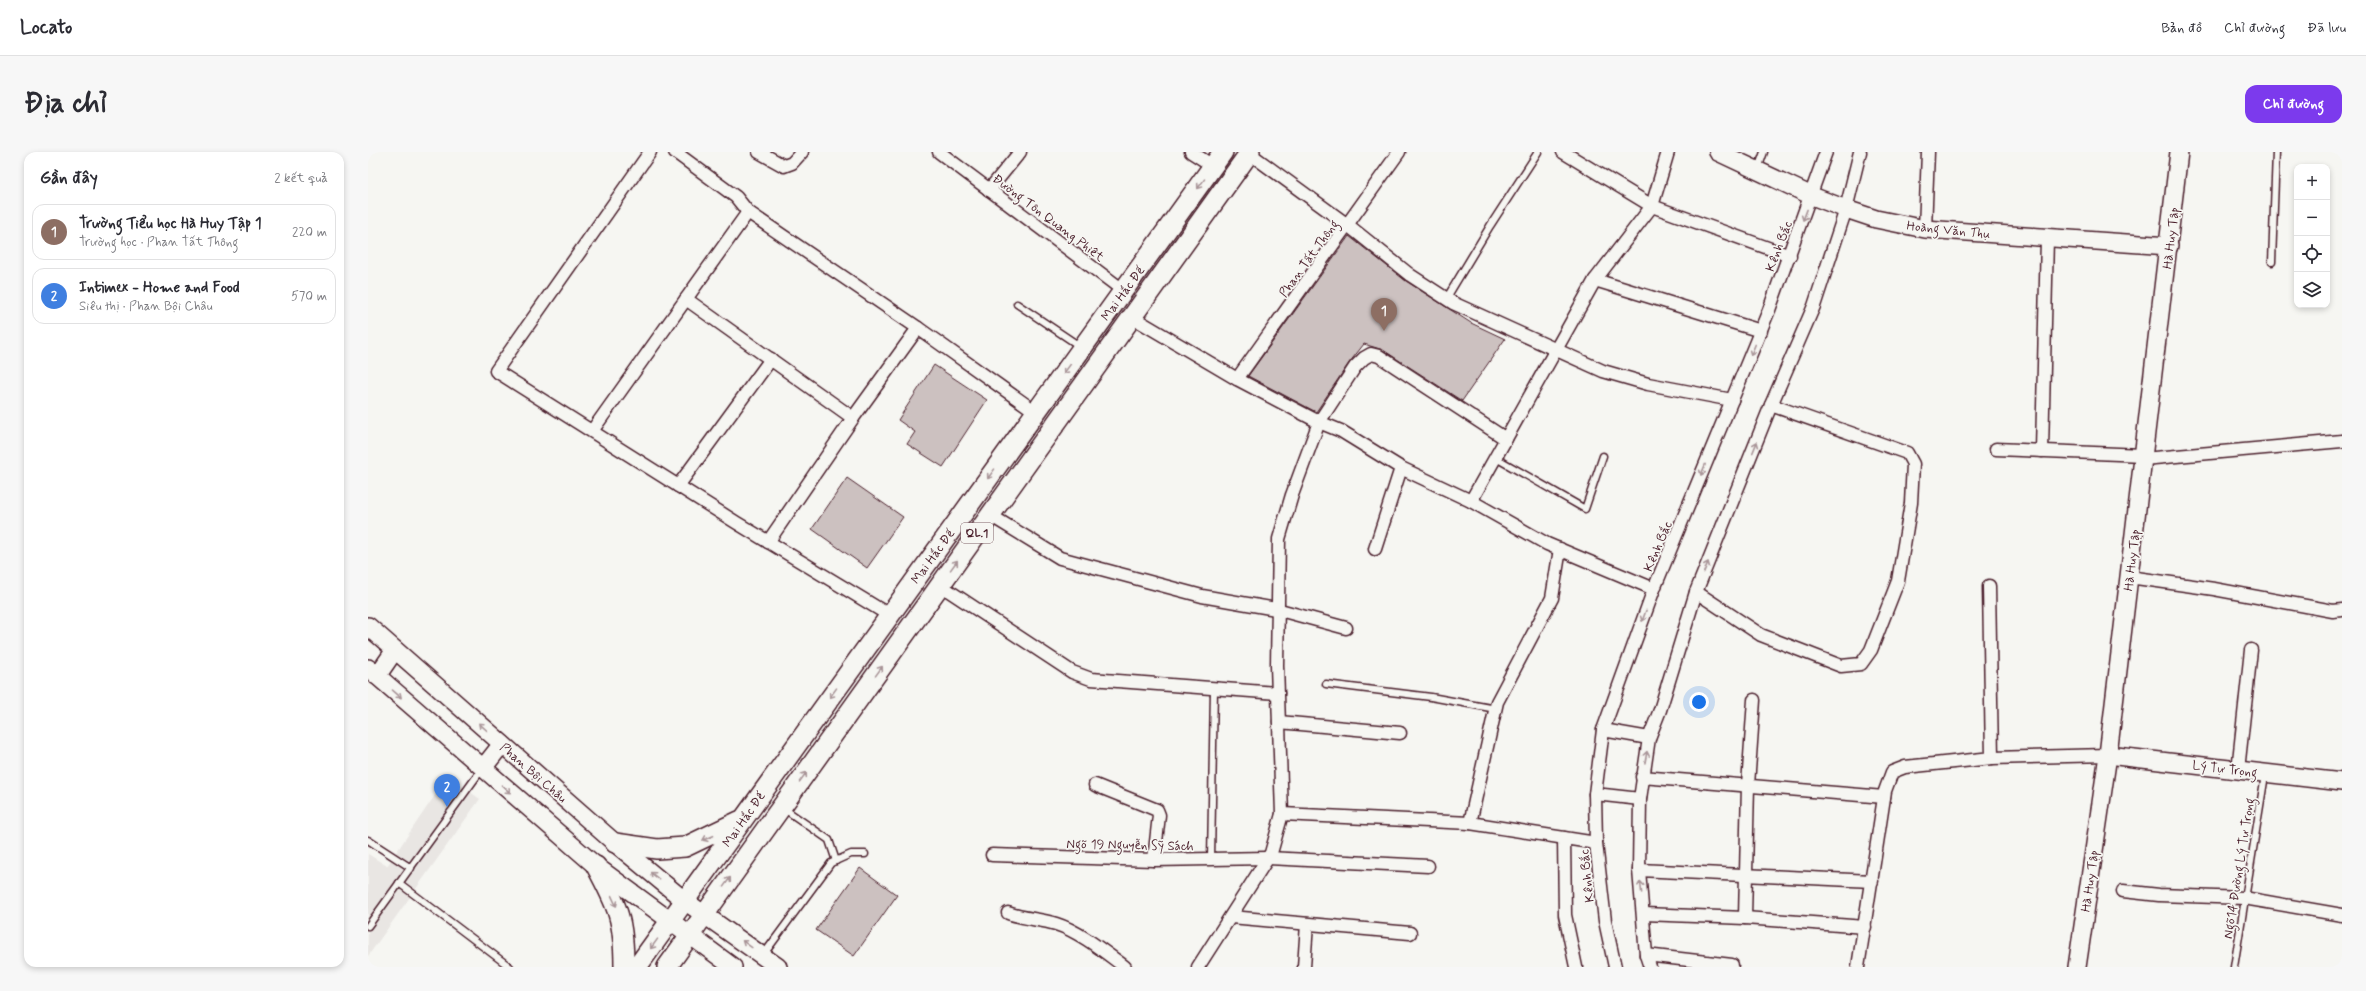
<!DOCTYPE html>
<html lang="vi">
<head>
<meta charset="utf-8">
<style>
  body { margin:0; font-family:Mynerve,sans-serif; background:#f7f7f7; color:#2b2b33 }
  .controls { position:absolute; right:12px; top:12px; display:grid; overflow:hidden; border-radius:8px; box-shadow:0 2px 6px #0003 }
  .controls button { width:36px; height:36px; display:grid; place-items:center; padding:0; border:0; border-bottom:1px solid #e1e1e2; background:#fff; color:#2b2b33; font:20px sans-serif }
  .you { position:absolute; left:1331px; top:550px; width:14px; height:14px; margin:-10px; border:3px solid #fff; border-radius:50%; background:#1a73e8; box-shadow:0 0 0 6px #1a73e833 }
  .badge { display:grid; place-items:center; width:26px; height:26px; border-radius:50%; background:#7c3aed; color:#fff; font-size:13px; font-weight:700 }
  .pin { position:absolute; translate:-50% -33px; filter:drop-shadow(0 1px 2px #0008) }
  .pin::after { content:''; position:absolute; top:21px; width:14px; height:12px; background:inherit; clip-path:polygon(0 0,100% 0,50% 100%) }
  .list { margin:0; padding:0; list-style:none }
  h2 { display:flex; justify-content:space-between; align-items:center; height:52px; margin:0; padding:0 16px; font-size:17px }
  h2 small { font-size:13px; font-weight:400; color:#7c7c81 }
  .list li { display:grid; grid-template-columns:26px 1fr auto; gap:12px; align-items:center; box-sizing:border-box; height:56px; margin:0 8px 8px; padding:0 8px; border:1px solid #e1e1e2; border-radius:12px }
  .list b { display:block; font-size:15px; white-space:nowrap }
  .list p { margin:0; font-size:13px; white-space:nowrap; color:#7c7c81 }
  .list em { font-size:13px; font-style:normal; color:#7c7c81 }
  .icon { flex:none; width:22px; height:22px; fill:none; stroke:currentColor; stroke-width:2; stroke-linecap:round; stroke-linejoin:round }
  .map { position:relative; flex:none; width:1974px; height:815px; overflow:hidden; border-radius:12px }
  header { display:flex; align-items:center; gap:24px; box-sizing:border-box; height:56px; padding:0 20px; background:#fff; border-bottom:1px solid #e1e1e2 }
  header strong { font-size:19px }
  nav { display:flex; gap:22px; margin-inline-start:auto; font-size:14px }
  .intro { display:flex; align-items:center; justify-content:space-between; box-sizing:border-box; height:96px; padding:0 24px }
  h1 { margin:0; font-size:28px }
  .button { padding:10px 18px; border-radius:12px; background:#7c3aed; color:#fff; font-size:14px; font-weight:700 }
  main { display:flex; gap:24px; padding:0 24px }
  aside { flex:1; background:#fff; border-radius:12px; box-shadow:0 2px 6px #0003 }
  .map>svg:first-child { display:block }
  .built { fill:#e9e6e3 }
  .building { fill:#ccc1c0; stroke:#4a1f2b }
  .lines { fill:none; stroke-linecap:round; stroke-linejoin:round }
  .lane-casing { stroke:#4a1f2b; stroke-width:9 }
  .street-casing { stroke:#4a1f2b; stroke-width:15 }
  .secondary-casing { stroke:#4a1f2b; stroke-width:20 }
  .primary-casing { stroke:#4a1f2b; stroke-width:22 }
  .lane { stroke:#f6f6f2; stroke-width:6 }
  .street { stroke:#f6f6f2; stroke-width:12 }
  .secondary { stroke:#f6f6f2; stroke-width:17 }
  .primary { stroke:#f6f6f2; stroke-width:19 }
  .oneway { stroke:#a99598 }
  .labels { text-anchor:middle; stroke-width:3.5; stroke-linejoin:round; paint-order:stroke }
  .shield { fill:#f6f6f2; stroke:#7e6067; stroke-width:1 }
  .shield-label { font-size:12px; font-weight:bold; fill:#4a1f2b }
  .street-label { font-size:13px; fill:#4a1f2b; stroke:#f6f6f2 }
</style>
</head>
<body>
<header>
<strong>Locato</strong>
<nav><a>Bản đồ</a><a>Chỉ đường</a><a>Đã lưu</a></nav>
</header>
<div class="intro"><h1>Địa chỉ</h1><a class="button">Chỉ đường</a></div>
<main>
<aside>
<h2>Gần đây<small>2 kết quả</small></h2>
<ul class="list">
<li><span class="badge" style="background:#8d6e63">1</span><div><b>Trường Tiểu học Hà Huy Tập 1</b><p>Trường học · Phan Tất Thông</p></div><em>220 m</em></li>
<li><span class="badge" style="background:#3f7fe0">2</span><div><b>Intimex - Home and Food</b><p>Siêu thị · Phan Bội Châu</p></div><em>570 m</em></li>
</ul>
</aside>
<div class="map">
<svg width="1974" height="815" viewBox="0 0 1974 815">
  <rect width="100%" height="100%" fill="#f6f6f2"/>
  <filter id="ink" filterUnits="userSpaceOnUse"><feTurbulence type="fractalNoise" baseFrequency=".025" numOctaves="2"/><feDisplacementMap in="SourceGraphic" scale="8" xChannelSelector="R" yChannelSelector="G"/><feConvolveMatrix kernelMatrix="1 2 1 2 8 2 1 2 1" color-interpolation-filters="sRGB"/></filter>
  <g filter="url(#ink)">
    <path class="built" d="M80,624l32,23 -112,157v-102l19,12z"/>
    <g class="building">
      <path d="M981,84l57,45 65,42 34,16 -43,62 -79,-51 -19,-6 -15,19 -33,49 -68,-36z"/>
      <path d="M566,213l53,35 -44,67 -36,-23 8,-12 -17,-12z"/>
      <path d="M479,326l56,39 -36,51 -55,-39z"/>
      <path d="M492,716l37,27 -43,61 -38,-26z"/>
    </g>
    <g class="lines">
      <g class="lane-casing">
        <g id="lane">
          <path d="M1390,17l6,-17"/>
          <path d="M1904,110l4,-110"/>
          <path d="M1078,147l44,-73 48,-74"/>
          <path d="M649,152l64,43"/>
          <path d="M1128,306l89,51 18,-53"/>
          <path d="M958,532l105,13 65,12"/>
          <path d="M415,656l46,32 7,21"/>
          <path d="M0,688l43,28"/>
          <path d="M843,707l3,-170"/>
          <path d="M31,731l111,84"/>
          <path d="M0,774l114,-157"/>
          <path d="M396,802l67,-91 20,-9h14"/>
          <path d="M1866,815l31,-192"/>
        </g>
      </g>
      <g class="street-casing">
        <g id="street">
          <path d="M282,0l-154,219 241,152 152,92"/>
          <path d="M307,0l61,45 12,15 170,116 -65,90 -85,124"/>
          <path d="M391,0l25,14 8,-3 10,-11"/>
          <path d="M571,0l185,139"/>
          <path d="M823,0l22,14"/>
          <path d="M1195,0l89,54 138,50"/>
          <path d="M881,1l100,73 61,49 43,28 150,68 45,13 84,16"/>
          <path d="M621,38l31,-38"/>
          <path d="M1557,77l3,-77"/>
          <path d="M1227,128l166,51"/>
          <path d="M318,147l167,119"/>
          <path d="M764,165l105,62 82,43 22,9 60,37 70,33 76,43 107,45"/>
          <path d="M550,176l118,84"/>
          <path d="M869,227l162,-227"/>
          <path d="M224,279l156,-219"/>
          <path d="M1628,297l147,6"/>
          <path d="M1674,299l5,-213"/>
          <path d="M1775,307l199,-18"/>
          <path d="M310,334l93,-127"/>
          <path d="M1103,349l124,-221 57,-74 16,-54"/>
          <path d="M622,363l70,43 142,38 74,13 70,19"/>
          <path d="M1007,397l26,-81"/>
          <path d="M1761,425l85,12 119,22 9,-1"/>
          <path d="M572,433l132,87 19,7 187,14"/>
          <path d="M1621,434l3,172"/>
          <path d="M1328,440l65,43 80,31 20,-2 10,-14 27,-69 13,-78 2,-39 -6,-11 -136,-48"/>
          <path d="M911,570l121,11"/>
          <path d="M1235,578l46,8"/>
          <path d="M1870,618l13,-120"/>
          <path d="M1274,625l242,20"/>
          <path d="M727,633l62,25 2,5 -5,45"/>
          <path d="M1227,642l45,5"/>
          <path d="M914,662l188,9 126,20"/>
          <path d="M1102,671l27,-121 55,-104 8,-49"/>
          <path d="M1196,686l1,77 11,52"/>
          <path d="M624,703l162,5 114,-2 160,8"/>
          <path d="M1271,718l233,11"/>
          <path d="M1755,739l36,4 85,3 98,17"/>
          <path d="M640,761c16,6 32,6 48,11 23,7 50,29 69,43"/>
          <path d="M1276,762l101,4 120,9"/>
          <path d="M863,765l179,16"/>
          <path d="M1377,766l3,-133 6,-85"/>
          <path d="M1278,803l86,10"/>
          <path d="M830,815l73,-114 11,-39 -5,-149 2,-126 13,-44 27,-73 36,-55 9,-9 7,-4 8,2 127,83"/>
          <path d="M936,815l3,-43"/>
          <path d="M1247,815l-10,-46 -9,-78 -1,-49 8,-64 51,-141 115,-279 57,-158"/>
          <path d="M1282,815l-4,-12 -7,-85 1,-71 9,-61 11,-28 36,-118 75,-187 43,-99 32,-97 14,-57"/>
          <path d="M1490,815l27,-176 7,-19 13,-5 87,-9 116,-3"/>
        </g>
      </g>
      <g class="secondary-casing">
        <g id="secondary">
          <path d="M1350,0l94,44 34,13 30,10 49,10 244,17"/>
          <path d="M0,474l247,217 70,58 93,66"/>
          <path d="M0,516l228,198 137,101"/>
          <path d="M9,524l18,-26"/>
          <path d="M1740,603l234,27"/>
          <path d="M115,616l19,-24"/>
          <path d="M1709,815l31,-212 71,-603"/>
        </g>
      </g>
      <g class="primary-casing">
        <g id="primary">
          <path d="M247,691l42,6 28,-2 54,-26"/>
          <path d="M228,714c22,41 28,54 28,101"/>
          <path d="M269,815l586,-815"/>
          <path d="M299,815l583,-815"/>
        </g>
      </g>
      <use href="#lane" class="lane"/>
      <use href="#street" class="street"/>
      <use href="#secondary" class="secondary"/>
      <use href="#primary" class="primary"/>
    </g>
    <defs><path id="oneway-shaft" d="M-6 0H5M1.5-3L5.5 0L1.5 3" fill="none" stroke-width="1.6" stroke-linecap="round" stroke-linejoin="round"/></defs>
    <g class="oneway">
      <use href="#oneway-shaft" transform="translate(833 32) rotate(126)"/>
      <use href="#oneway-shaft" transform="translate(1437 63) rotate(111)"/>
      <use href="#oneway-shaft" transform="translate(1385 198) rotate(112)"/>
      <use href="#oneway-shaft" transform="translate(699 217) rotate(126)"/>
      <use href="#oneway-shaft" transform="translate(1387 295) rotate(-68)"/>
      <use href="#oneway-shaft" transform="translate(1335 318) rotate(112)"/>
      <use href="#oneway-shaft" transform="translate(623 322) rotate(126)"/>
      <use href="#oneway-shaft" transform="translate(586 413) rotate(-54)"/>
      <use href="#oneway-shaft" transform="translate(1338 415) rotate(-68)"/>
      <use href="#oneway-shaft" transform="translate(1276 464) rotate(110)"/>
      <use href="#oneway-shaft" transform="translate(511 519) rotate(-54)"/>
      <use href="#oneway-shaft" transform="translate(465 541) rotate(126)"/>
      <use href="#oneway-shaft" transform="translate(29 542) rotate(41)"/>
      <use href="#oneway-shaft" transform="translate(115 575) rotate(-138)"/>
      <use href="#oneway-shaft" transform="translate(1278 605) rotate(-80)"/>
      <use href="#oneway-shaft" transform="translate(435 625) rotate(-54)"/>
      <use href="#oneway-shaft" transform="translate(138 637) rotate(41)"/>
      <use href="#oneway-shaft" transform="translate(340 686) rotate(157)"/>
      <use href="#oneway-shaft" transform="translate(287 724) rotate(-141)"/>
      <use href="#oneway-shaft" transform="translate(359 730) rotate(-54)"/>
      <use href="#oneway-shaft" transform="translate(1273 735) rotate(-96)"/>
      <use href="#oneway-shaft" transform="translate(246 749) rotate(65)"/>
      <use href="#oneway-shaft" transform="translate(286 792) rotate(126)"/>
      <use href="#oneway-shaft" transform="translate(379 792) rotate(-144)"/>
    </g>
  </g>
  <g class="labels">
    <rect class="shield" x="593" y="371" width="32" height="20" rx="3"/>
    <g class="shield-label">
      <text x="609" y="385">QL.1</text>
    </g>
    <g class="street-label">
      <text transform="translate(681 65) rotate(37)" y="5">Đường Tôn Quang Phiệt</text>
      <text transform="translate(1581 77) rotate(6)" y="5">Hoàng Văn Thụ</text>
      <text transform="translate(1802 86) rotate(-83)" y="5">Hà Huy Tập</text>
      <text transform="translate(1410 94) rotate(-69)" y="5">Kênh Bắc</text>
      <text transform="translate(940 106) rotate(-54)" y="5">Phan Tất Thông</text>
      <text transform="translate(754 141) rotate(-54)" y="5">Mai Hắc Đế</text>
      <text transform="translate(1289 394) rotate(-67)" y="5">Kênh Bắc</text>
      <text transform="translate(564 404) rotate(-54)" y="5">Mai Hắc Đế</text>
      <text transform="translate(1763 408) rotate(-83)" y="5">Hà Huy Tập</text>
      <text transform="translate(1857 616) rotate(7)" y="5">Lý Tự Trọng</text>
      <text transform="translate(166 620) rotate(41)" y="5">Phan Bội Châu</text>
      <text transform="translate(375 667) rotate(-55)" y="5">Mai Hắc Đế</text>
      <text transform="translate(762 692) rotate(1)" y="5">Ngõ 19 Nguyễn Sỹ Sách</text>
      <text transform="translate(1870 716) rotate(-81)" y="5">Ngõ14 Đường Lý Tự Trọng</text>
      <text transform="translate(1218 724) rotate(-96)" y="5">Kênh Bắc</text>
      <text transform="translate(1721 729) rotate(-82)" y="5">Hà Huy Tập</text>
    </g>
  </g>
</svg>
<div class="controls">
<button>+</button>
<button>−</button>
<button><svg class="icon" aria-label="locate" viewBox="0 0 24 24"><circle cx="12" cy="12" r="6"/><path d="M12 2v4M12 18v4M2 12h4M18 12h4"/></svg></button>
<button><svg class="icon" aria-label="layers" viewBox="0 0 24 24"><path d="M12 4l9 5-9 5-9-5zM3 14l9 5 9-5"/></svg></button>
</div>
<div class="you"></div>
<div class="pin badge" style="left:1016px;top:179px;background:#8d6e63">1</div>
<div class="pin badge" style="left:79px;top:655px;background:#3f7fe0">2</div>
</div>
</main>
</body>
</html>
